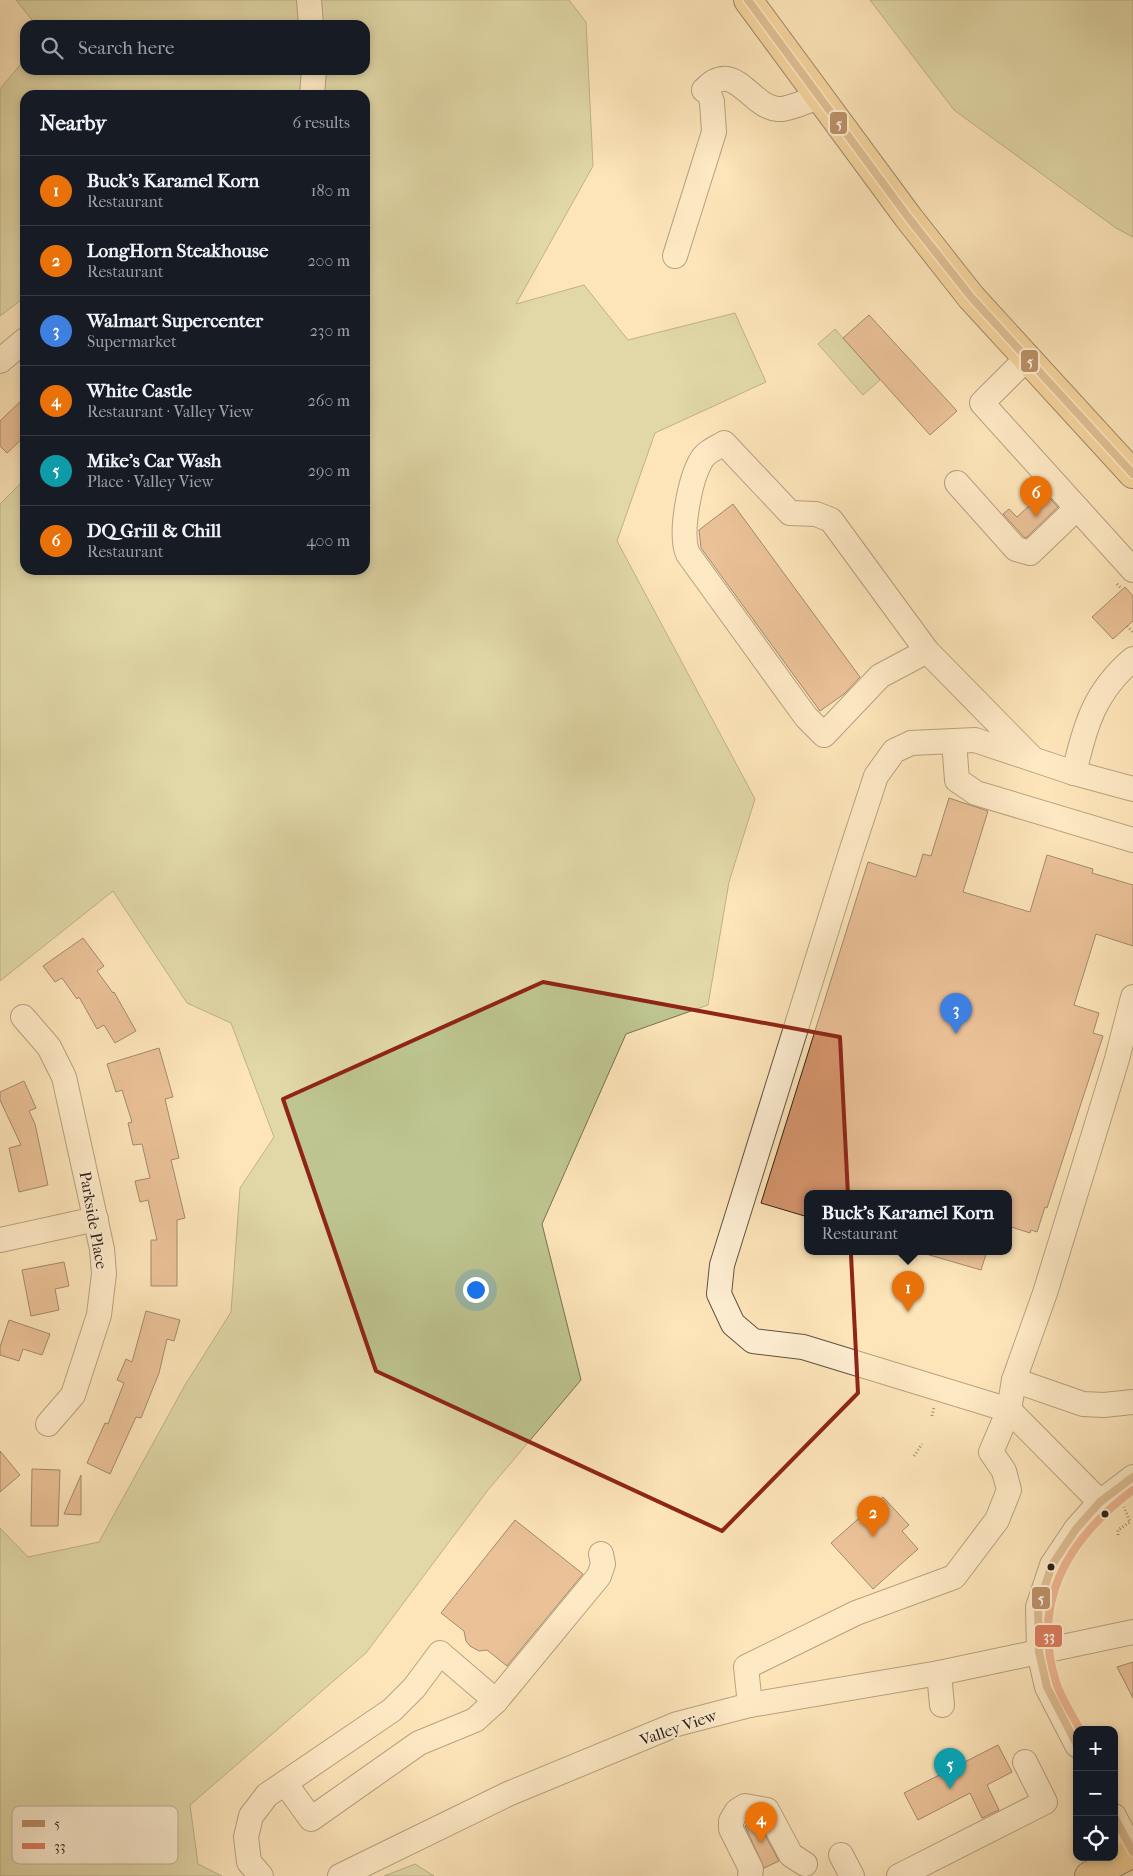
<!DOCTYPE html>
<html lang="en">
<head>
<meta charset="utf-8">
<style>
  body { margin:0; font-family:"IM FELL French Canon",serif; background:#242831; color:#f1f3f6 }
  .controls { position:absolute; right:15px; bottom:15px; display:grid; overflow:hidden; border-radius:10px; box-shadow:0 2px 8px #0003 }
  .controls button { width:45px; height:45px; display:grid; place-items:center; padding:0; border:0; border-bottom:1px solid #363941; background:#171b24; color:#f1f3f6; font:25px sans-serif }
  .you { position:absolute; left:475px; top:1289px; width:18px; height:18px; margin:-12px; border:4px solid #fff; border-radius:50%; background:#1a73e8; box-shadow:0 0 0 8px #1a73e833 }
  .badge { display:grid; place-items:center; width:32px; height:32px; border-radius:50%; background:#7c3aed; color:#fff; font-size:16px; font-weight:700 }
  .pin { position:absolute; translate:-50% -41px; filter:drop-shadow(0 1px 2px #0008) }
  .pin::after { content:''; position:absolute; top:26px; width:18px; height:15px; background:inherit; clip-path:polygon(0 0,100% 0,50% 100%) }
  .popup { position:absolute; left:804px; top:1190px; width:208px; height:65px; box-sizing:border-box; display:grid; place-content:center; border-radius:10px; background:#171b24; filter:drop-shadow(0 1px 4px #0005); font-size:16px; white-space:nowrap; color:#9ea1a6 }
  .popup b { font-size:19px; color:#f1f3f6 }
  .popup::after { content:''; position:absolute; left:50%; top:100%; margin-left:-10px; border:10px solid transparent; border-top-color:#171b24 }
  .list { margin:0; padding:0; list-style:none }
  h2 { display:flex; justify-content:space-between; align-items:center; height:65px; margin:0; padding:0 20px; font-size:21px }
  h2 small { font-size:16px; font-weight:400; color:#9ea1a6 }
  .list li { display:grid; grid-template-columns:32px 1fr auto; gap:15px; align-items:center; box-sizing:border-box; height:70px; padding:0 20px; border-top:1px solid #363941 }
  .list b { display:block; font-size:19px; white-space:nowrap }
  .list p { margin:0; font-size:16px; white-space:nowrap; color:#9ea1a6 }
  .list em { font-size:16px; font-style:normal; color:#9ea1a6 }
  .icon { flex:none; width:28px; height:28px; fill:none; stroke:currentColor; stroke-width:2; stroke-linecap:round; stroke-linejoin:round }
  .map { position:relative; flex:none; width:1133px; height:1876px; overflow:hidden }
  .search { position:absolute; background:#171b24; box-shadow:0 2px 8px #0003; left:20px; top:20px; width:350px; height:55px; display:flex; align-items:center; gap:12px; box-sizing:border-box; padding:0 18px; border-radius:15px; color:#9ea1a6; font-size:19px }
  .panel { position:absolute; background:#171b24; box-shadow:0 2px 8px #0003; left:20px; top:90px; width:350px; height:485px; border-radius:15px }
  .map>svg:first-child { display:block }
  .green { fill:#bec590; stroke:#767254 }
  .building { fill:#d6956d; stroke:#2e2018 }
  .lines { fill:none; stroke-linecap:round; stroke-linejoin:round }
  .minor-casing { stroke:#625140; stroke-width:26 }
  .major-casing { stroke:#2e2018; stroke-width:30 }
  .path { stroke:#2e2018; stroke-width:3; stroke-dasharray:1 2.5; stroke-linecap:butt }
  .minor { stroke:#feeed2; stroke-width:24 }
  .major { stroke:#eec27c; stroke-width:28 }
  .bus-1-casing { stroke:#feeed2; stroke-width:11 }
  .bus-2-casing { stroke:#feeed2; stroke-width:11 }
  .bus-1 { stroke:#bd9269; stroke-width:8 }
  .bus-2 { stroke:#de7f5f; stroke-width:8 }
  .marked { fill:none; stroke:#8f2418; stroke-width:4; stroke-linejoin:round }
  .bus-dot { fill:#2e2018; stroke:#feeed2; stroke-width:2 }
  .labels { text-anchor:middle; stroke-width:4.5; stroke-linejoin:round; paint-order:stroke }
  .street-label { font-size:16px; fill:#2e2018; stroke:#feeed2 }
  .key { fill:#feeed2; stroke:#c0b09a; stroke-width:1 }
  .key-label { font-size:14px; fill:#2e2018 }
  .line-badge { stroke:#feeed2; stroke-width:2 }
  .badge-label { font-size:14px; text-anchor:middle; font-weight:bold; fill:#fff }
</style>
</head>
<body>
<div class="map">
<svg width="1133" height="1876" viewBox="0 0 1133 1876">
  <rect width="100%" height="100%" fill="#fde5b9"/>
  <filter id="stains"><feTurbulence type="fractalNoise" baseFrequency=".004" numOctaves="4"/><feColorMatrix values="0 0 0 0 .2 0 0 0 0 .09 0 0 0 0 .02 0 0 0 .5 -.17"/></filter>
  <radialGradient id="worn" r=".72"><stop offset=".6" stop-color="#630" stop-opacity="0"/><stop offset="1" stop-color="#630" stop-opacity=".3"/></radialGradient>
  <g class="green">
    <path d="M16,0h553l17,22 7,144 -77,138 68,-19 44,55 107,-27 31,69 -111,51 -38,108 138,258 -26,83 -21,123 -82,29 -84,190 39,156 -93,110 -122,163 -176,152 8,59 24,12h-222v-348l28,29 71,-15 86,-157 46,-73 9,-124 34,-51 -43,-114 -44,-20 -74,-112 -113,90v-477l25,-25v91h340v-475h-340v202l-25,19v-227l25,-30v11h340v-45h-329z"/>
    <path d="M870,0h263v237l-17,-9 -162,-118z"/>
    <path d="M835,329l45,51 -17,15 -45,-51z"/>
    <path d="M415,1864l19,12h-50z"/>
  </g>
  <g class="building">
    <path d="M869,315l88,96 -27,24 -87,-97z"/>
    <path d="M25,397v39l-18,17 -7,-7v-25z"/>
    <path d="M1044,492l14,15 -32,31 -2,-1 -21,-23 6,-5 8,8z"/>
    <path d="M733,504l127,173 -16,17 -24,17 -119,-163 -2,-18z"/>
    <path d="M1125,587l8,9v25l-20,18 -21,-22z"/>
    <path d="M949,798l39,13 -25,81 67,20 17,-57 46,14 -1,4 41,12v61l-37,-12 -22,71 25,8 -6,20 10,3 -56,172 -2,-1 -8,25 -6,-2 -1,3 -22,-7v-33h-200v24l-47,-14 107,-341 48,15 7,-23 8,2z"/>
    <path d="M83,938l21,28 -7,5 16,22 1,-1 22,39 -21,12 -11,-18 -7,4 -18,-32 -2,2 -15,-21 -7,4 -12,-16z"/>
    <path d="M159,1048l14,49 -8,2 14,59 -8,2 14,58 -8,2v66h-26v-46h6l-9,-40 -8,2 -5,-21 15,-3 -8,-34 -9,1 -5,-22 4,-1 -10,-32 -6,2 -9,-28z"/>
    <path d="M24,1081l12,27 -7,3 6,13 13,61 -29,7 -10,-44 12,-3 -21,-45v-8z"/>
    <path d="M927,1251h60l-6,19 -55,-16z"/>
    <path d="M64,1262l5,24 -14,3 4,21 -28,6 -9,-46z"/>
    <path d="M146,1311l34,9 -6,21 -7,-2 -8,34 -18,45 -5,-1 -26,57 -23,-11 18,-40 3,1 16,-41 -7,-3 9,-21 6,3z"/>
    <path d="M9,1320l41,14 -8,21 -19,-6 -4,12 -19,-6v-8z"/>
    <path d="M0,1451l20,24 -20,17z"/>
    <path d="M32,1469l28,1 -2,56h-27z"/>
    <path d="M81,1475v40l-17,-1z"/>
    <path d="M883,1497l26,28 -7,6 16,18 -45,40 -42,-46z"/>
    <path d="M515,1520l68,54 -76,92 -20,-16 -8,1 -9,-5 -4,-5 -2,-10 -23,-18z"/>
    <path d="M1133,1662v36l-16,-31z"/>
    <path d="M998,1745l14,27 -25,13 12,25 -17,8 -12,-25 -52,27 -14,-27z"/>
    <path d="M753,1821l5,1 21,39 -15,7 -19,-42z"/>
  </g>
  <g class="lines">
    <g class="minor-casing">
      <g id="minor">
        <path d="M309,0l2,25"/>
        <path d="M704,90c31,-33 45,17 74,19 9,1 31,-9 41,-12"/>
        <path d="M312,95l2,-25"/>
        <path d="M675,256l39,-124 -2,-30 -5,-14"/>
        <path d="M1026,359l-44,44 151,167"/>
        <path d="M0,361l25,-21"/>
        <path d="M957,483l59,66 14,4 47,-45"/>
        <path d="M927,651l-47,25 -56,59 -18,-18 -118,-163c-9,-20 2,-76 14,-95 4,-7 16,-12 22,-16l66,70 26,1 15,6 96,131 105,107"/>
        <path d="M954,741l3,39 19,13 157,47"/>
        <path d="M1074,773c11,-48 21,-82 59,-114"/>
        <path d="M23,1017l26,30 15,30 38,172 2,25 -5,41 -26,80 -25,29"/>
        <path d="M0,1240l96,-21"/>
        <path d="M1014,1380l69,24 21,1 29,-3"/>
        <path d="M1100,1502l-91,-92 -206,-63 -50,-6 -20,-17 -14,-30 3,-29 128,-410 26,-79 18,-25 17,-8 64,-3 99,33 59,16"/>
        <path d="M939,1673l3,32"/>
        <path d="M750,1705l-4,-38 110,-54 98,-36 43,-57 12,-30 -5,-19 -13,-19 18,-42 5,-30 31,-87 72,-234 16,-62"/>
        <path d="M1077,1745l-30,-58 -8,-35 -1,-45 14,-42 24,-36 24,-27 33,-25"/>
        <path d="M285,1783l26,36 108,-76 56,-23 21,-19 103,-125 4,-12 -2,-10"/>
        <path d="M1114,1816l19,36"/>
        <path d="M841,1855l11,21"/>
        <path d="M261,1876l-12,-14 -3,-25 5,-21 16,-21 125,-85 22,-22 26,-35 56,48"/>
        <path d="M340,1876l168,-82 169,-70 73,-19 189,-32 194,-41"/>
        <path d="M750,1876l1,-7 -20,-40v-8l6,-10 8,-5 22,4 24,45 14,9"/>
        <path d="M899,1876l146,-74 -20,-40"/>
      </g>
    </g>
    <g class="major-casing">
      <g id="major">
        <path d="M748,0l160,217 63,80 162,177"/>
        <path d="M1089,1876l44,-23"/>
      </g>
    </g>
    <g class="path">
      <path d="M1117,584l5,5"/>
      <path d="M1127,626l6,6"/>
      <path d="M932,1416l2,-9"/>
      <path d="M914,1456l8,-12"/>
      <path d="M1118,1535v-5l12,-8 -6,-15"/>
    </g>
    <use href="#minor" class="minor"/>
    <use href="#major" class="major"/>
    <g class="bus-1-casing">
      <g id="bus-1">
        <path d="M748,0l160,217 63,80 162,177"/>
        <path d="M1077,1745l-30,-58 -8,-35 -1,-45 14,-42 24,-36 24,-27 33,-25"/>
        <path d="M1114,1816l19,36"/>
      </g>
    </g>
    <g class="bus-2-casing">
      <path id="bus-2" d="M1080,1730c-7,-15 -19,-31 -24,-48 -26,-82 13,-144 77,-192"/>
    </g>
    <use href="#bus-1" class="bus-1"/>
    <use href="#bus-2" class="bus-2"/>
  </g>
  <path d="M0 0H1133V1876H0ZM543,982l297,55 18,356 -136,138 -346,-160 -93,-272z" fill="#fde5b9" fill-opacity=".55" fill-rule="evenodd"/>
  <path class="marked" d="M543,982l297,55 18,356 -136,138 -346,-160 -93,-272z"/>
  <g class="bus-dot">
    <circle cx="1105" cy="1514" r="4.5"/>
    <circle cx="1051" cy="1567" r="4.5"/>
  </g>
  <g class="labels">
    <g class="street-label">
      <text transform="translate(94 1220) rotate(80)" y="6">Parkside Place</text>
      <text transform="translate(678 1727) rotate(-19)" y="6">Valley View</text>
    </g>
  </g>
  <rect x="12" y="1806" width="166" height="58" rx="8" class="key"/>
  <rect x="22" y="1820" width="23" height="7" fill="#bd9269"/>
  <rect x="22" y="1843" width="23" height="6" fill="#de7f5f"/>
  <g class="key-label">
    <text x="54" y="1828">5</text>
    <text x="54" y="1851">33</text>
  </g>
  <g class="line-badge">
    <rect x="829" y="111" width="19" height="24" rx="5" fill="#bd9269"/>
    <rect x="1020" y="349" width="19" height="24" rx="5" fill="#bd9269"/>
    <rect x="1031" y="1586" width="20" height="24" rx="5" fill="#bd9269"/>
    <rect x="1034" y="1624" width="29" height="24" rx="5" fill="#de7f5f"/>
  </g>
  <g class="badge-label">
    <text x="839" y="128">5</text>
    <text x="1030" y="366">5</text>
    <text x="1041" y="1603">5</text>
    <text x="1049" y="1641">33</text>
  </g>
  <rect width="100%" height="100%" filter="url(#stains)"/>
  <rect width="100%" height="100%" fill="url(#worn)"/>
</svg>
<div class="controls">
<button>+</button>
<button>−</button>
<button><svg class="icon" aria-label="locate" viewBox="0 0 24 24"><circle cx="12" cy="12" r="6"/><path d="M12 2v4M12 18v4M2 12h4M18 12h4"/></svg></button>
</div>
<div class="you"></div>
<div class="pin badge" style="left:908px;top:1312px;background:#e8710a">1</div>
<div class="popup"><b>Buck's Karamel Korn</b>Restaurant</div>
<div class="pin badge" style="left:873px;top:1537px;background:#e8710a">2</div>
<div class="pin badge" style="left:956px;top:1034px;background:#3f7fe0">3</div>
<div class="pin badge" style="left:761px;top:1843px;background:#e8710a">4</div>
<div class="pin badge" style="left:950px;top:1789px;background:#0f9aa8">5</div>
<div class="pin badge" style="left:1036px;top:517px;background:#e8710a">6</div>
<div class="search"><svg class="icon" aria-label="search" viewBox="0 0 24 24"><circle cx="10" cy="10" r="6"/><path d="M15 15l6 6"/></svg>Search here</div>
<section class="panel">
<h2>Nearby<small>6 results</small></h2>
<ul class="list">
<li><span class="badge" style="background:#e8710a">1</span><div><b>Buck's Karamel Korn</b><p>Restaurant</p></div><em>180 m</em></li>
<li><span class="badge" style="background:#e8710a">2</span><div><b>LongHorn Steakhouse</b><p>Restaurant</p></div><em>200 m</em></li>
<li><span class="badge" style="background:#3f7fe0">3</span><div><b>Walmart Supercenter</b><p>Supermarket</p></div><em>230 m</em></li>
<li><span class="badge" style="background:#e8710a">4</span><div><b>White Castle</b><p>Restaurant · Valley View</p></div><em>260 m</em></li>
<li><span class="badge" style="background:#0f9aa8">5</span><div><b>Mike's Car Wash</b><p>Place · Valley View</p></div><em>290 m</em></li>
<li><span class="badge" style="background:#e8710a">6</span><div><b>DQ Grill &amp; Chill</b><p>Restaurant</p></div><em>400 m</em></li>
</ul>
</section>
</div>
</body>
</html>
